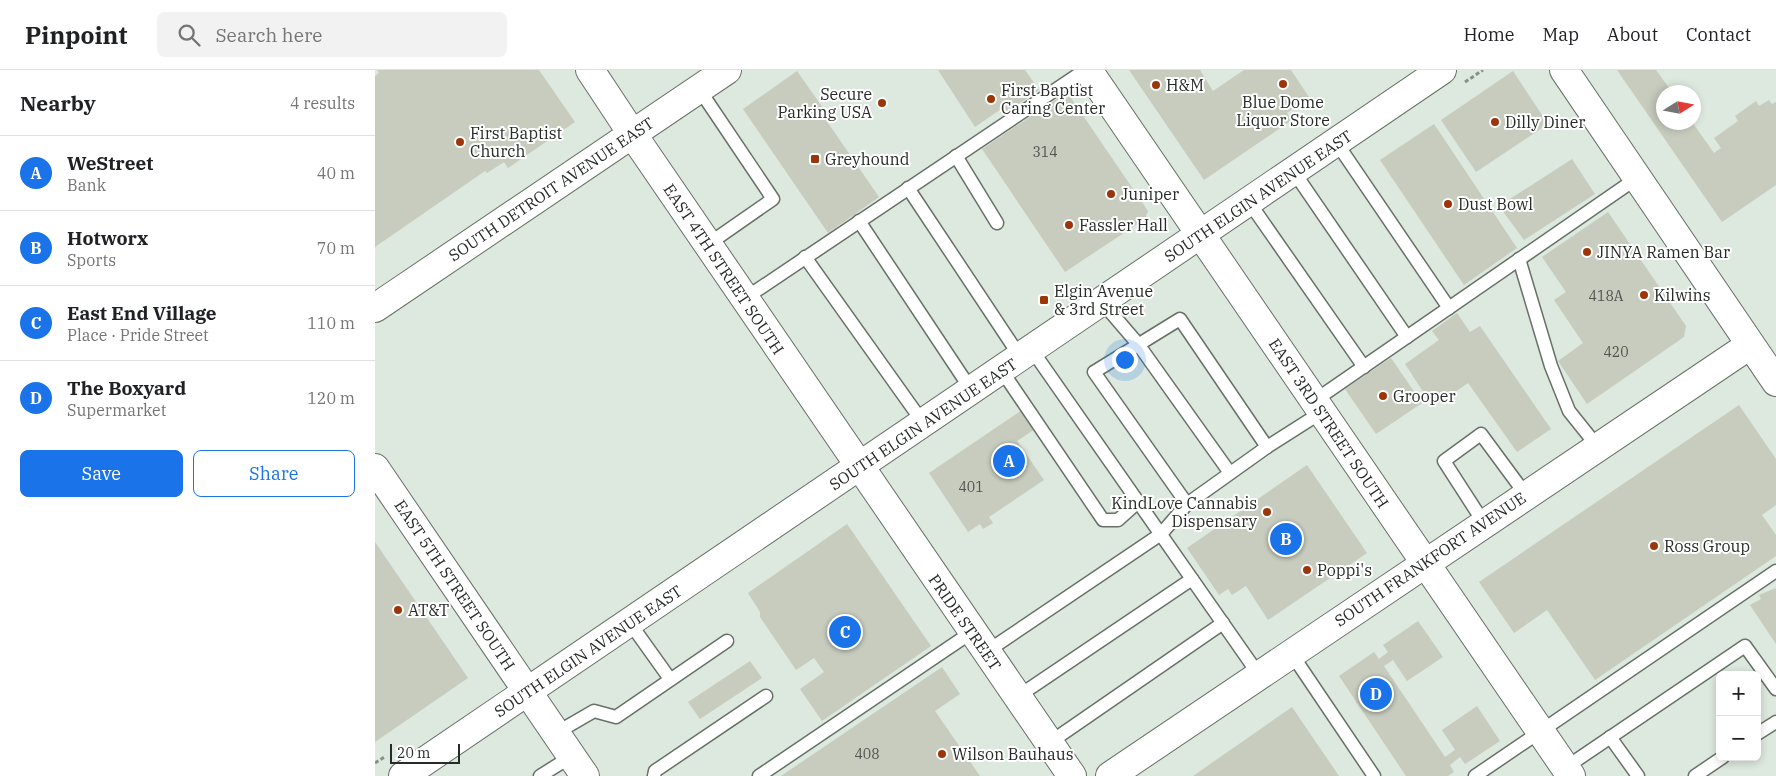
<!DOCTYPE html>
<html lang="en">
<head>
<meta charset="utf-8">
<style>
  body { margin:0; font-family:"IBM Plex Serif",serif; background:#f2f2f2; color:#202124 }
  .controls { position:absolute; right:15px; bottom:15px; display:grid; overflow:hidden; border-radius:8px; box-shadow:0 2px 8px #0003 }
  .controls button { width:45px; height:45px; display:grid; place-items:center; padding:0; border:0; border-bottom:1px solid #e0e0e0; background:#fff; color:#202124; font:25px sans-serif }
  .compass { position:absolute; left:1281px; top:15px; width:45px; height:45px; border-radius:50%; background:#fff; box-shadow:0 2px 8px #0003; rotate:79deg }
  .scale { position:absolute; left:15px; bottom:12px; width:70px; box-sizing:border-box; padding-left:5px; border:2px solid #272b27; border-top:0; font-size:14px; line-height:18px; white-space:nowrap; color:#272b27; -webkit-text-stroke:4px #fff; paint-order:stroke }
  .you { position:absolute; left:749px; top:289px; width:18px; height:18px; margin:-12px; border:4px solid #fff; border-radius:50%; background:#1a73e8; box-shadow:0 0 0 8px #1a73e833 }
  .badge { display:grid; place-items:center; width:32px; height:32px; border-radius:50%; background:#1a73e8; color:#fff; font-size:16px; font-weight:700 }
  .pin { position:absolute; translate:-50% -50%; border:2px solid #fff; box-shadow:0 1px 5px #0006 }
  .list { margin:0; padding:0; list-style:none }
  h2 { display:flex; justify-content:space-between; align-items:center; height:65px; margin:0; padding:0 20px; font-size:21px }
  h2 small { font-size:16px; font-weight:400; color:#757577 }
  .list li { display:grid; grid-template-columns:32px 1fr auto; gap:15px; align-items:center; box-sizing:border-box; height:75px; padding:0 20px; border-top:1px solid #e0e0e0 }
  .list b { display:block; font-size:19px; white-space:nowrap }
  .list p { margin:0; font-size:16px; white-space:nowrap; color:#757577 }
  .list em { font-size:16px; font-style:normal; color:#757577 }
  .actions { display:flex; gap:10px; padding:15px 20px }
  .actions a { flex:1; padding:11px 0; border:1px solid #1a73e8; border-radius:8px; text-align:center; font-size:18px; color:#1a73e8 }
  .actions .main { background:#1a73e8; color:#fff }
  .icon { flex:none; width:28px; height:28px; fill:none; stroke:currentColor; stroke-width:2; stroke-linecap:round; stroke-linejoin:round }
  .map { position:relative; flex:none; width:1401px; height:706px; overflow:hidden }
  header { display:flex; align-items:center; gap:30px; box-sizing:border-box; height:70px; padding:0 25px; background:#fff; border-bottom:1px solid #e0e0e0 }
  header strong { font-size:24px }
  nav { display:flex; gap:28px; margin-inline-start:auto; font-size:18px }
  .search { width:350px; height:45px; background:#f2f2f2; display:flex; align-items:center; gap:12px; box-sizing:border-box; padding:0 18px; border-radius:8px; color:#757577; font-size:19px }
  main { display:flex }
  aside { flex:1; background:#fff }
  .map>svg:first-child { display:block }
  .building { fill:#c7ccbf }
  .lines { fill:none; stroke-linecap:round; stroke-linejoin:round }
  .service-casing { stroke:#677168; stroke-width:15 }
  .tertiary-casing { stroke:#677168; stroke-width:30 }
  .primary-casing { stroke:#677168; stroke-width:30 }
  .path { stroke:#878f87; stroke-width:3; stroke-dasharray:4 2.5; stroke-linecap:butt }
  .service { stroke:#fff; stroke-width:12 }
  .tertiary { stroke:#fff; stroke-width:28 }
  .primary { stroke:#fff; stroke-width:28 }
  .poi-dot { fill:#9b350a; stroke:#fff; stroke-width:2 }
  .labels { text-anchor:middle; stroke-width:4; stroke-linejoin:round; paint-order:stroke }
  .number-label { font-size:14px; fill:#4f534d }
  .poi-label { font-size:16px; fill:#272b27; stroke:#fff; text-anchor:start }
  .street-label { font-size:16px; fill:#272b27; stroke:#fff }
</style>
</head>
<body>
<header>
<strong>Pinpoint</strong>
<div class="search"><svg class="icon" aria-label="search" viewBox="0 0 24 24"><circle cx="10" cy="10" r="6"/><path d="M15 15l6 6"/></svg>Search here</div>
<nav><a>Home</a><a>Map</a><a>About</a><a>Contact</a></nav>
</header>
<main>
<aside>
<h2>Nearby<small>4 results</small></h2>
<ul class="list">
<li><span class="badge">A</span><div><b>WeStreet</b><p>Bank</p></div><em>40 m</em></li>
<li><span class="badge">B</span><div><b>Hotworx</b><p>Sports</p></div><em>70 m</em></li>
<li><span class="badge">C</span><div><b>East End Village</b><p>Place · Pride Street</p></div><em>110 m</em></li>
<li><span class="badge">D</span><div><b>The Boxyard</b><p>Supermarket</p></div><em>120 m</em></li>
</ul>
<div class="actions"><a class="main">Save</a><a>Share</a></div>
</aside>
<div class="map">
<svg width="1401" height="706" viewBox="0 0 1401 706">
  <rect width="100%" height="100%" fill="#dde8de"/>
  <g class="building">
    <path d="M2,0h162l36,52 -67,46 -4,-6 -17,11 -2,-2 -110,76v-171l4,-3z"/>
    <path d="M563,0h87l14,20 -32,22 -3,-5 -29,20z"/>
    <path d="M754,0h71l13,21 31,-21h47l18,27 -22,16 5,7 -88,60z"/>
    <path d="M1242,0h39l16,22h-9v30h29l22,31 7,-5 -7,-10 24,-17 -3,-5 21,-15 3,5 10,-6 3,4 4,-2v83l-54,37z"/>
    <path d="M422,1l33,47 -4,2 53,77 -51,36 -85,-124z"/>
    <path d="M1138,1l35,53 -72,48 -35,-52z"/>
    <path d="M692,22l81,119 -3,8 -80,53 -83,-123z"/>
    <path d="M1059,54l83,124 -53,37 -84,-125z"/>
    <path d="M1197,89l23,35 -71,46 -25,-34z"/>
    <path d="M1233,142l78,114 -2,11 -97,67 -29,-43 25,-18 -29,-43 12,-8 -24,-35z"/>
    <path d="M1082,243l13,19 10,-6 71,103 -34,23 -49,-69 -35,24 -28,-43 34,-24 -7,-9z"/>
    <path d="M1016,288l31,45 -46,31 -31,-45z"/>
    <path d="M1364,335l37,54v46l-14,10 14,20v21l-181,124 -48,-70 -33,23 -35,-51z"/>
    <path d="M647,340l13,19 -18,12 27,39 -55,37 4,6 -10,6 -3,-5 -12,8 -39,-59z"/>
    <path d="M932,395l60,88 -99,67 -22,-34 -14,9 -4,-6 -9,6 -32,-47z"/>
    <path d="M472,454l84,122 -109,75 -22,-32 24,-17 -10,-14 -18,12 -36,-53v-5l-12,-19z"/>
    <path d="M0,472l93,136 -93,64z"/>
    <path d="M1401,518v56l-26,-39 11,-6 -2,-4z"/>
    <path d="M1043,551l25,36 -36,24 -14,-21 -9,6 61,91 10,-7 -13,-20 35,-24 23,35 -35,23 -5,-7 -10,8 4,7 -6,4h-42l-67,-100 35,-24 5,7 9,-7 -5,-7z"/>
    <path d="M375,591l12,17 -62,41 -12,-17z"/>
    <path d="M567,597l18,27 -25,17 45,65h-199z"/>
    <path d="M917,637l47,69h-146z"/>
  </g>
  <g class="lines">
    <g class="service-casing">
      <g id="service">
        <path d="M324,19l74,110 -66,46"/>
        <path d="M961,72l113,166"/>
        <path d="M581,86l41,67"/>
        <path d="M919,102l113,165"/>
        <path d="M533,118l113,170"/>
        <path d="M874,132l115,165"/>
        <path d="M484,151l113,170"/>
        <path d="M430,187l119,167"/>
        <path d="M1144,189l32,107 18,45 28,35"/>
        <path d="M369,229l341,-229"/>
        <path d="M727,232l36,42 92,129"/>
        <path d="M657,280l227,325"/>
        <path d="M627,301l101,149h15l20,-18"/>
        <path d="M939,331l323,-223"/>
        <path d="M812,434l-93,-132 86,-53 87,128"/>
        <path d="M1109,453l-40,-62 37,-27 45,61"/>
        <path d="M255,553l40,56"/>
        <path d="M611,582l175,-118 26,-30 80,-57 55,-35"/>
        <path d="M916,583l83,123"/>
        <path d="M642,627l175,-118"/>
        <path d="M181,663l38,-22 22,6 111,-76"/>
        <path d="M1382,664l19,-12"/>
        <path d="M1235,667l28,39"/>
        <path d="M674,673l174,-120"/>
        <path d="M1190,698l180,-122 31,43"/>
        <path d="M165,706l32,-20"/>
        <path d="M279,706l1,-5 111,-75"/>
        <path d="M384,706l213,-144"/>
        <path d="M1100,706l301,-205"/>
        <path d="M1320,706l28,-19"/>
      </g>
    </g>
    <g class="tertiary-casing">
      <g id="tertiary">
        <path d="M713,0l483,706"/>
        <path d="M258,65l439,641"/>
        <path d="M0,398l210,308"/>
        <path d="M28,706l1039,-706"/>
        <path d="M735,706l640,-431"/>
      </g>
    </g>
    <g class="primary-casing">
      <g id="primary">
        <path d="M215,0l43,65"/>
        <path d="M1189,0l212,312"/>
        <path d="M0,238l352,-238"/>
      </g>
    </g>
    <g class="path">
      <path d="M1090,12l18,-12"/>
      <path d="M0,693l11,-7"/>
    </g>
    <use href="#service" class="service"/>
    <use href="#tertiary" class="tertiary"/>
    <use href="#primary" class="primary"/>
  </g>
  <g class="poi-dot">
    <circle cx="908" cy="14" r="5"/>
    <circle cx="781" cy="15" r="5"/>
    <circle cx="616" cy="29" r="5"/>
    <circle cx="507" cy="33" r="5"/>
    <circle cx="1120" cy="52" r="5"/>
    <circle cx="85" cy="72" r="5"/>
    <rect x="435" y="84" width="10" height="10" rx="2.5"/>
    <circle cx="736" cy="124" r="5"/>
    <circle cx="1073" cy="134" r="5"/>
    <circle cx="694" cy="155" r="5"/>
    <circle cx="1212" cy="182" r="5"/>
    <circle cx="1269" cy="225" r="5"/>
    <rect x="664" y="225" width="10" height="10" rx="2.5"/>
    <circle cx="1008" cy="326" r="5"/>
    <circle cx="892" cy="442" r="5"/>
    <circle cx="1279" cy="476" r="5"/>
    <circle cx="932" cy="500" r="5"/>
    <circle cx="23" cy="540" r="5"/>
    <circle cx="567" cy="684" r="5"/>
  </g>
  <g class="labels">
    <g class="number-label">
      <text x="670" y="87">314</text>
      <text x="1231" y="231">418A</text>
      <text x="1241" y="287">420</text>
      <text x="596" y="422">401</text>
      <text x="492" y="689">408</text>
    </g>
    <g class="poi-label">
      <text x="791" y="21">H&amp;M</text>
      <text x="626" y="26">First Baptist<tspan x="626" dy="18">Caring Center</tspan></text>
      <text x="497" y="30" text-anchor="end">Secure<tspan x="497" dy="18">Parking USA</tspan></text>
      <text x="908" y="38" text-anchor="middle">Blue Dome<tspan x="908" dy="18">Liquor Store</tspan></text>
      <text x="1130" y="58">Dilly Diner</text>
      <text x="95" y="69">First Baptist<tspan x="95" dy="18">Church</tspan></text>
      <text x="450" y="95">Greyhound</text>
      <text x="746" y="130">Juniper</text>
      <text x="1083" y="140">Dust Bowl</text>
      <text x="704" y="161">Fassler Hall</text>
      <text x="1222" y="188">JINYA Ramen Bar</text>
      <text x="679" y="227">Elgin Avenue<tspan x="679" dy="18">&amp; 3rd Street</tspan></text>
      <text x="1279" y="231">Kilwins</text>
      <text x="1018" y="332">Grooper</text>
      <text x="882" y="439" text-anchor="end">KindLove Cannabis<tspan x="882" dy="18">Dispensary</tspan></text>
      <text x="1289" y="482">Ross Group</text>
      <text x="942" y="506">Poppi's</text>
      <text x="33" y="546">AT&amp;T</text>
      <text x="577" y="690">Wilson Bauhaus</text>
    </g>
    <g class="street-label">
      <text transform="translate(176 119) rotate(-34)" y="6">SOUTH DETROIT AVENUE EAST</text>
      <text transform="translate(883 126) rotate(-34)" y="6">SOUTH ELGIN AVENUE EAST</text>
      <text transform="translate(349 199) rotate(56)" y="6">EAST 4TH STREET SOUTH</text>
      <text transform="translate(954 353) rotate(56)" y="6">EAST 3RD STREET SOUTH</text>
      <text transform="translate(548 354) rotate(-34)" y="6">SOUTH ELGIN AVENUE EAST</text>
      <text transform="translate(1055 489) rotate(-34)" y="6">SOUTH FRANKFORT AVENUE</text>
      <text transform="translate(80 515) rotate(56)" y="6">EAST 5TH STREET SOUTH</text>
      <text transform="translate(590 552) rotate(55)" y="6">PRIDE STREET</text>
      <text transform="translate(213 581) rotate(-34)" y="6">SOUTH ELGIN AVENUE EAST</text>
    </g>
  </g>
</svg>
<div class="controls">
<button>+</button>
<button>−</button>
</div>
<svg class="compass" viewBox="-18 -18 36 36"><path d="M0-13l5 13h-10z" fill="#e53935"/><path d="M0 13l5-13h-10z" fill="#757577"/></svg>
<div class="scale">20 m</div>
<div class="you"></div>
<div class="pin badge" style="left:634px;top:391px">A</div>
<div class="pin badge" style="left:911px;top:469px">B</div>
<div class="pin badge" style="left:470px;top:562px">C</div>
<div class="pin badge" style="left:1001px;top:624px">D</div>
</div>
</main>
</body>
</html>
